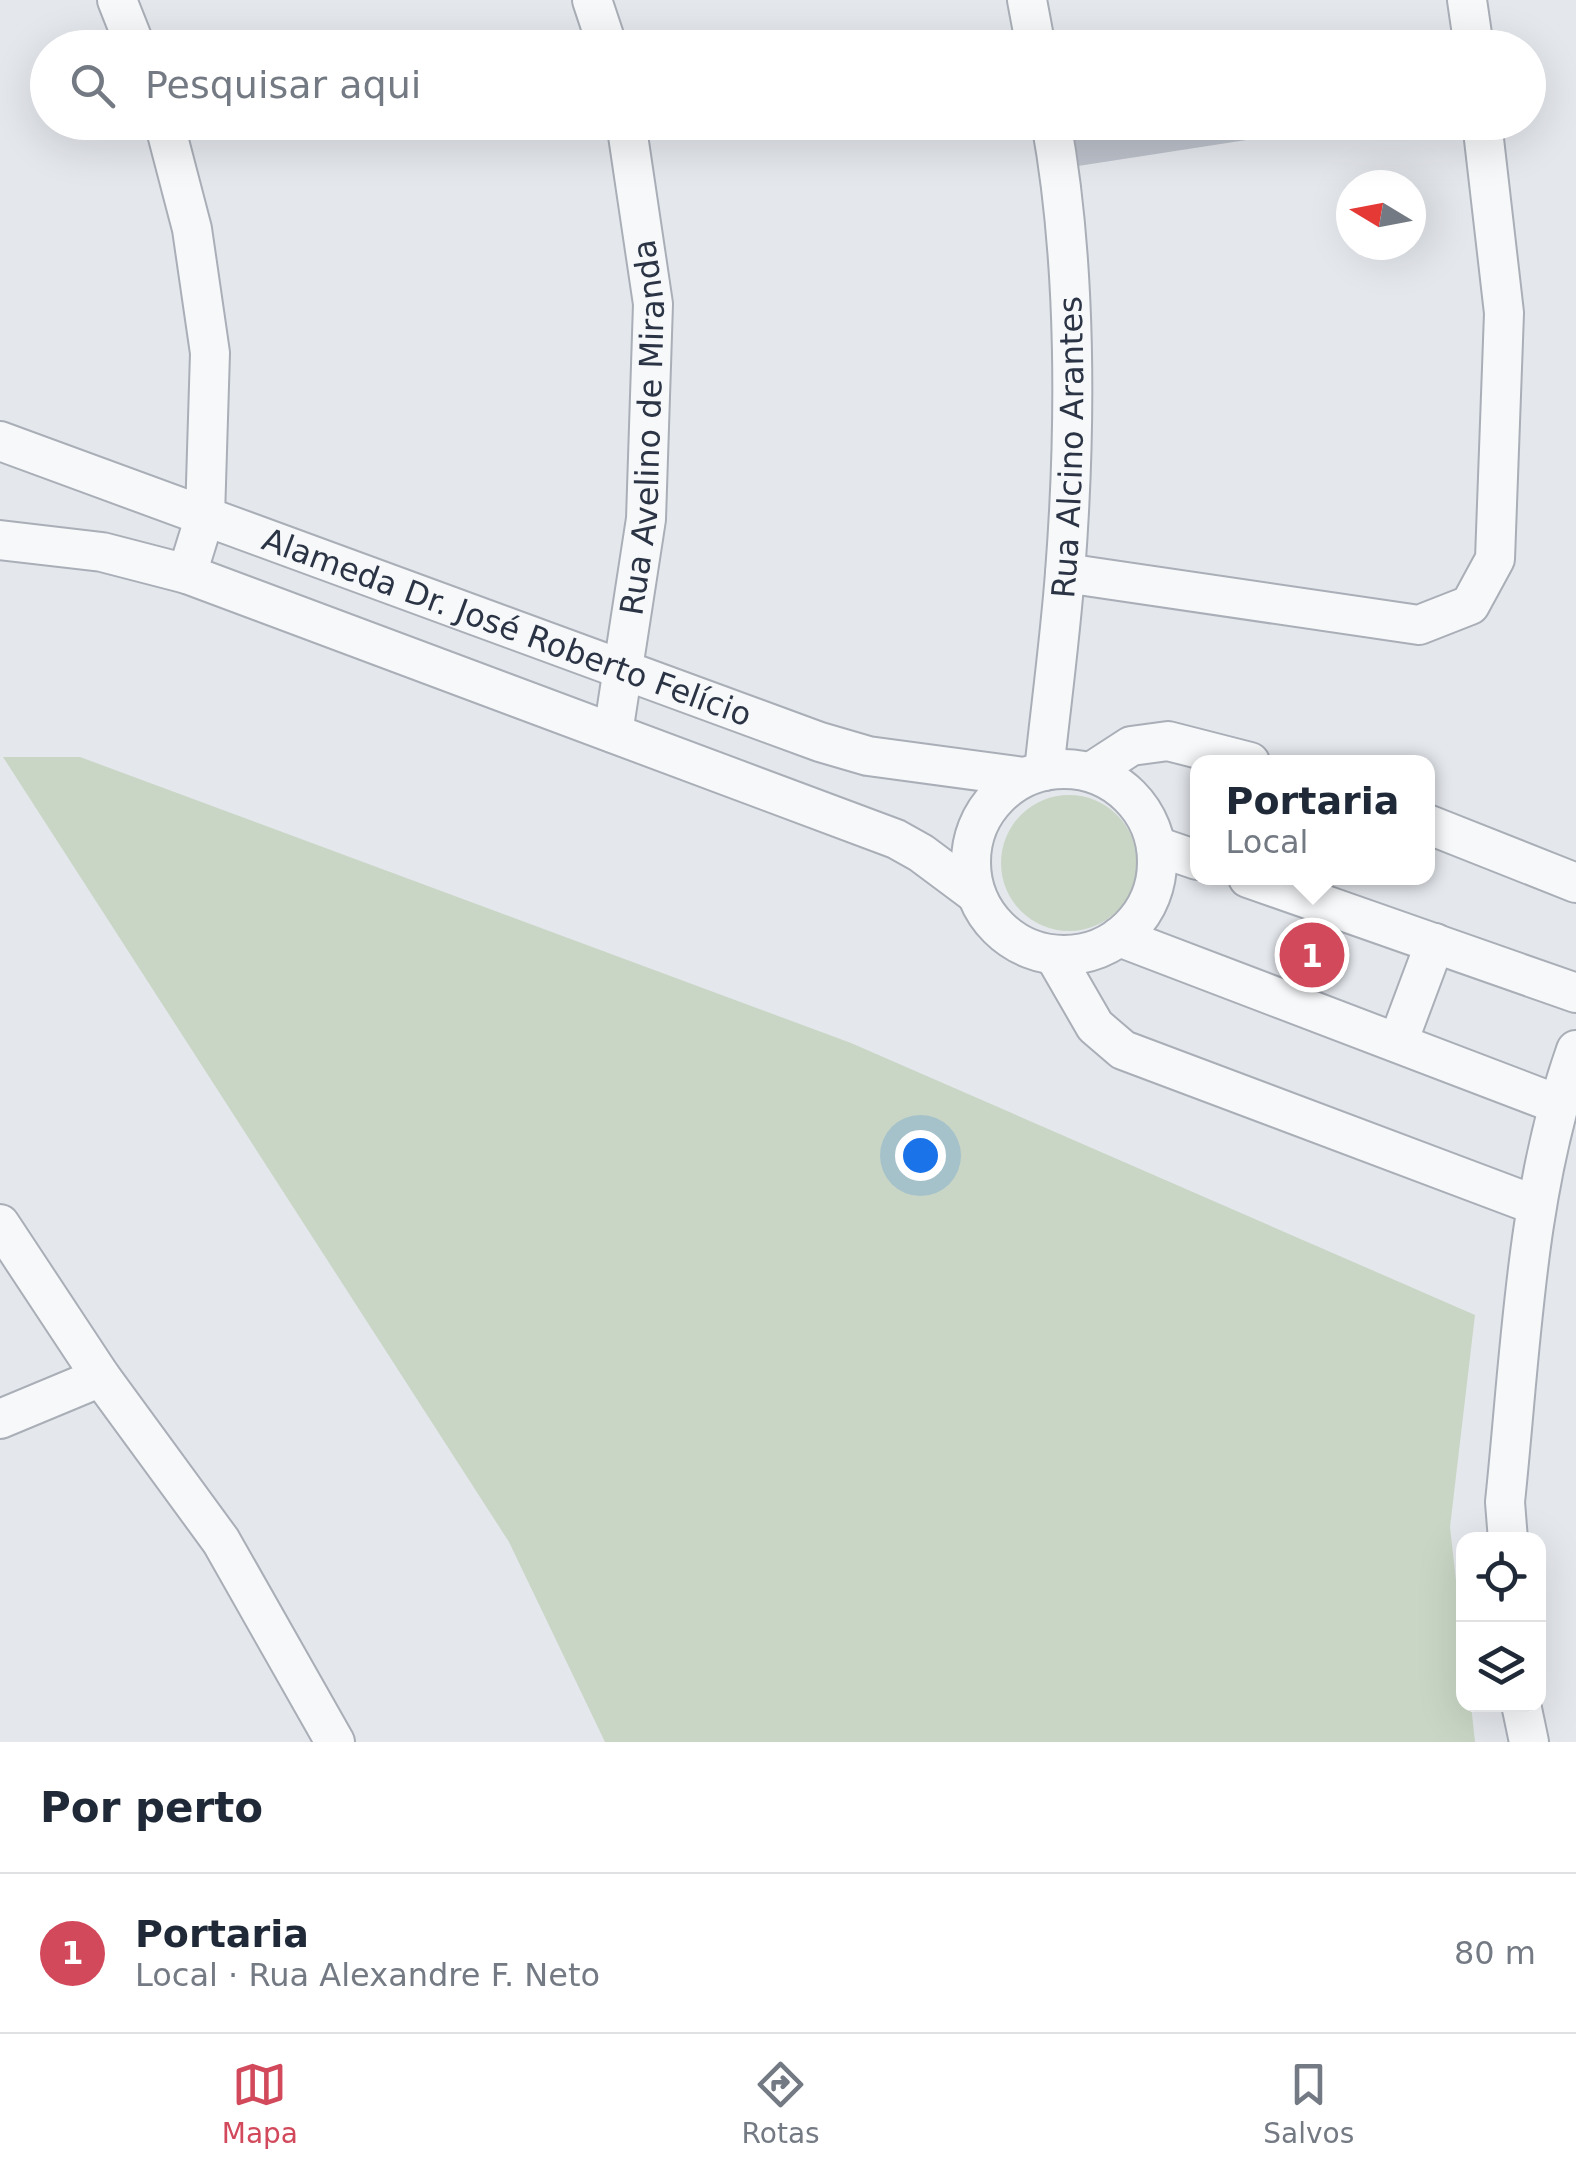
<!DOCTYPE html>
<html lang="pt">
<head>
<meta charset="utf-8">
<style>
  body { margin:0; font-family:"DejaVu Sans",sans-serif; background:#f6f6f7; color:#1f2937 }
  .controls { position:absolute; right:30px; bottom:30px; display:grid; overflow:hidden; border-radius:20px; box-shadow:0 10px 40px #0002 }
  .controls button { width:90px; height:90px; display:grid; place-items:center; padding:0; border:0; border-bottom:2px solid #e0e1e3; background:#fff; color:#1f2937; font:50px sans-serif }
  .compass { position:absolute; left:1336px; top:170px; width:90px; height:90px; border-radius:50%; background:#fff; box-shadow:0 10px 40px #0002; rotate:280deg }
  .you { position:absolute; left:920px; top:1155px; width:35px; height:35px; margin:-25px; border:8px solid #fff; border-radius:50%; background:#1a73e8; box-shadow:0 0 0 15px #1a73e833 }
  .badge { display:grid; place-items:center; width:65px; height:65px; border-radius:50%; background:#d1495b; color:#fff; font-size:32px; font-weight:700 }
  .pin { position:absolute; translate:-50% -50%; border:5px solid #fff; box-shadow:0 2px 10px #0006 }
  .popup { position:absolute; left:1190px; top:755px; width:245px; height:130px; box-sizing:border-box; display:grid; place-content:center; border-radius:20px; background:#fff; filter:drop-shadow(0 2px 8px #0005); font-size:32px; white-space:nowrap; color:#747a83 }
  .popup b { font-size:38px; color:#1f2937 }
  .popup::after { content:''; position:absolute; left:50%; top:100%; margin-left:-20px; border:20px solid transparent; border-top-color:#fff }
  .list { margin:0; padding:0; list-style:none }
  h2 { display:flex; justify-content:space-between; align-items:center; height:130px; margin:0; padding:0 40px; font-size:42px }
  h2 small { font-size:32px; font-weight:400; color:#747a83 }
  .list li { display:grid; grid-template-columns:65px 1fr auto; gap:30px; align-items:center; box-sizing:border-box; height:160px; padding:0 40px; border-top:2px solid #e0e1e3 }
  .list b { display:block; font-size:38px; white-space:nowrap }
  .list p { margin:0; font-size:32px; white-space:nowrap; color:#747a83 }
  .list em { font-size:32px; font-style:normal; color:#747a83 }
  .icon { flex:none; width:55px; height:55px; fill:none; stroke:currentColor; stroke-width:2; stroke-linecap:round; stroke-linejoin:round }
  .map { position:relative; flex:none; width:1576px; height:1742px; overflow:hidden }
  .search { position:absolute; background:#fff; box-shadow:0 10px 40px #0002; left:30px; right:30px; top:30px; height:110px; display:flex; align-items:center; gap:25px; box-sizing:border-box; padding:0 35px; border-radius:55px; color:#747a83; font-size:38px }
  .sheet { height:290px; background:#fff }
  nav { display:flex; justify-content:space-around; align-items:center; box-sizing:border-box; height:140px; border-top:2px solid #e0e1e3; background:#fff; font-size:28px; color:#747a83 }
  nav a { display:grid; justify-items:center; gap:5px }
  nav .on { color:#d1495b }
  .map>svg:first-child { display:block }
  .green { fill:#c9d6c5 }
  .building { fill:#bbc0ca }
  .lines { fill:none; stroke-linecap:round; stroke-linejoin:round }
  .minor-casing { stroke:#a9aeb7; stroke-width:42 }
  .minor { stroke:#f7f8fa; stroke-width:38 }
  .labels { text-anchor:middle; stroke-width:8; stroke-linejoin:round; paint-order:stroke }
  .street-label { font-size:32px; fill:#2b3445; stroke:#f4f6f9 }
</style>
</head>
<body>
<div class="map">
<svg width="1576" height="1742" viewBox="0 0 1576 1742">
  <rect width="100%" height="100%" fill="#e4e7ec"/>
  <g class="green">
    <path d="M3,757h77l771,286 624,272 -25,212 13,117 1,60 7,1 4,37h-870l-96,-200z"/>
    <circle cx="1069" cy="863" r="68"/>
  </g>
  <g class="building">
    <path d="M1247,32l3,16h-70v-2z"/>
    <path d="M1069,122h194l3,15 -188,29z"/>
    <path d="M1308,910l39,16 -31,74 -39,-17z"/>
  </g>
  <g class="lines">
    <g class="minor-casing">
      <g id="minor">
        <path d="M117,0l19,48"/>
        <path d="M592,0l16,48"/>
        <path d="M1027,0l9,48"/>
        <path d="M1467,0l7,48"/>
        <path d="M164,122l28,107 18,124 -5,163 -18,58"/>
        <path id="s1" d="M0,441l820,301 48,14 156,21"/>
        <path d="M0,540l102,12 85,22 709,265 25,14 55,41"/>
        <path d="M1065,573l354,52 51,-20 25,-46 9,-246 -22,-191"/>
        <path id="s2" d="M613,733l33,-214 7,-215 -27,-182"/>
        <circle cx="1064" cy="862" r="93"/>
        <path id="s3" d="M1044,771c7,-66 16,-132 21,-198 11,-143 12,-310 -14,-451"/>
        <path d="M1091,772l40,-26 37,-5 82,21"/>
        <path d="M1427,824l149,59"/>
        <path d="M1156,846l41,14"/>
        <path d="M1248,878l328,115"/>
        <path d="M1119,937l438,167"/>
        <path d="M1054,955l41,71 28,24 412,155"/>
        <path d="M1398,1042l37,-99"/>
        <path d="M0,1224l101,153 120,164 114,201"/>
        <path d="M0,1419l101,-42"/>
        <path d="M1508,1540l-3,-38c16,-152 20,-308 71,-452"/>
        <path d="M1521,1704l8,38"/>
      </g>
    </g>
    <use href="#minor" class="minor"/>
  </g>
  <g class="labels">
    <g class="street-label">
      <text dy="11" stroke="none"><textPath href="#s2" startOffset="308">Rua Avelino de Miranda</textPath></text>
      <text dy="11" stroke="none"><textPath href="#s3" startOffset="325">Rua Alcino Arantes</textPath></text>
      <text dy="11" stroke="none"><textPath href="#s1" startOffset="540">Alameda Dr. José Roberto Felício</textPath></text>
    </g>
  </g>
</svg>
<div class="controls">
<button><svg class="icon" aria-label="locate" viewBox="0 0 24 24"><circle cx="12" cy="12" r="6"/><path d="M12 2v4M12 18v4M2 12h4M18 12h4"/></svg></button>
<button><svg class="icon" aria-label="layers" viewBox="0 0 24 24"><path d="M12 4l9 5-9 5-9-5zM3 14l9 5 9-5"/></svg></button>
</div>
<svg class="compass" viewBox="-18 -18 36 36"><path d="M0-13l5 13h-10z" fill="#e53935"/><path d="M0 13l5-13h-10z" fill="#747a83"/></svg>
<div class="you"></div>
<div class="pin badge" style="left:1312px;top:955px">1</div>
<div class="popup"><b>Portaria</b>Local</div>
<div class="search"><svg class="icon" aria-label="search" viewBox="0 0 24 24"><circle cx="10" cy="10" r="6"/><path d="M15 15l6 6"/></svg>Pesquisar aqui</div>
</div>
<section class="sheet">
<h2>Por perto<small></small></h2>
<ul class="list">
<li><span class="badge">1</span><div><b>Portaria</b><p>Local · Rua Alexandre F. Neto</p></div><em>80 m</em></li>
</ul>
</section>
<nav>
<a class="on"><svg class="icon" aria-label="map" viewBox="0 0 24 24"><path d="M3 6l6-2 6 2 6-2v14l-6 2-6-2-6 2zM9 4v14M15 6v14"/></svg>Mapa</a>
<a><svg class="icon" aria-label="directions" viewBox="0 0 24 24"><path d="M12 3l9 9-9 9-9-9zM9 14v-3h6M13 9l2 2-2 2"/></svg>Rotas</a>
<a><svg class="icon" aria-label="saved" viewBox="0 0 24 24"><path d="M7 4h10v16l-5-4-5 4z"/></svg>Salvos</a>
</nav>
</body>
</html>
